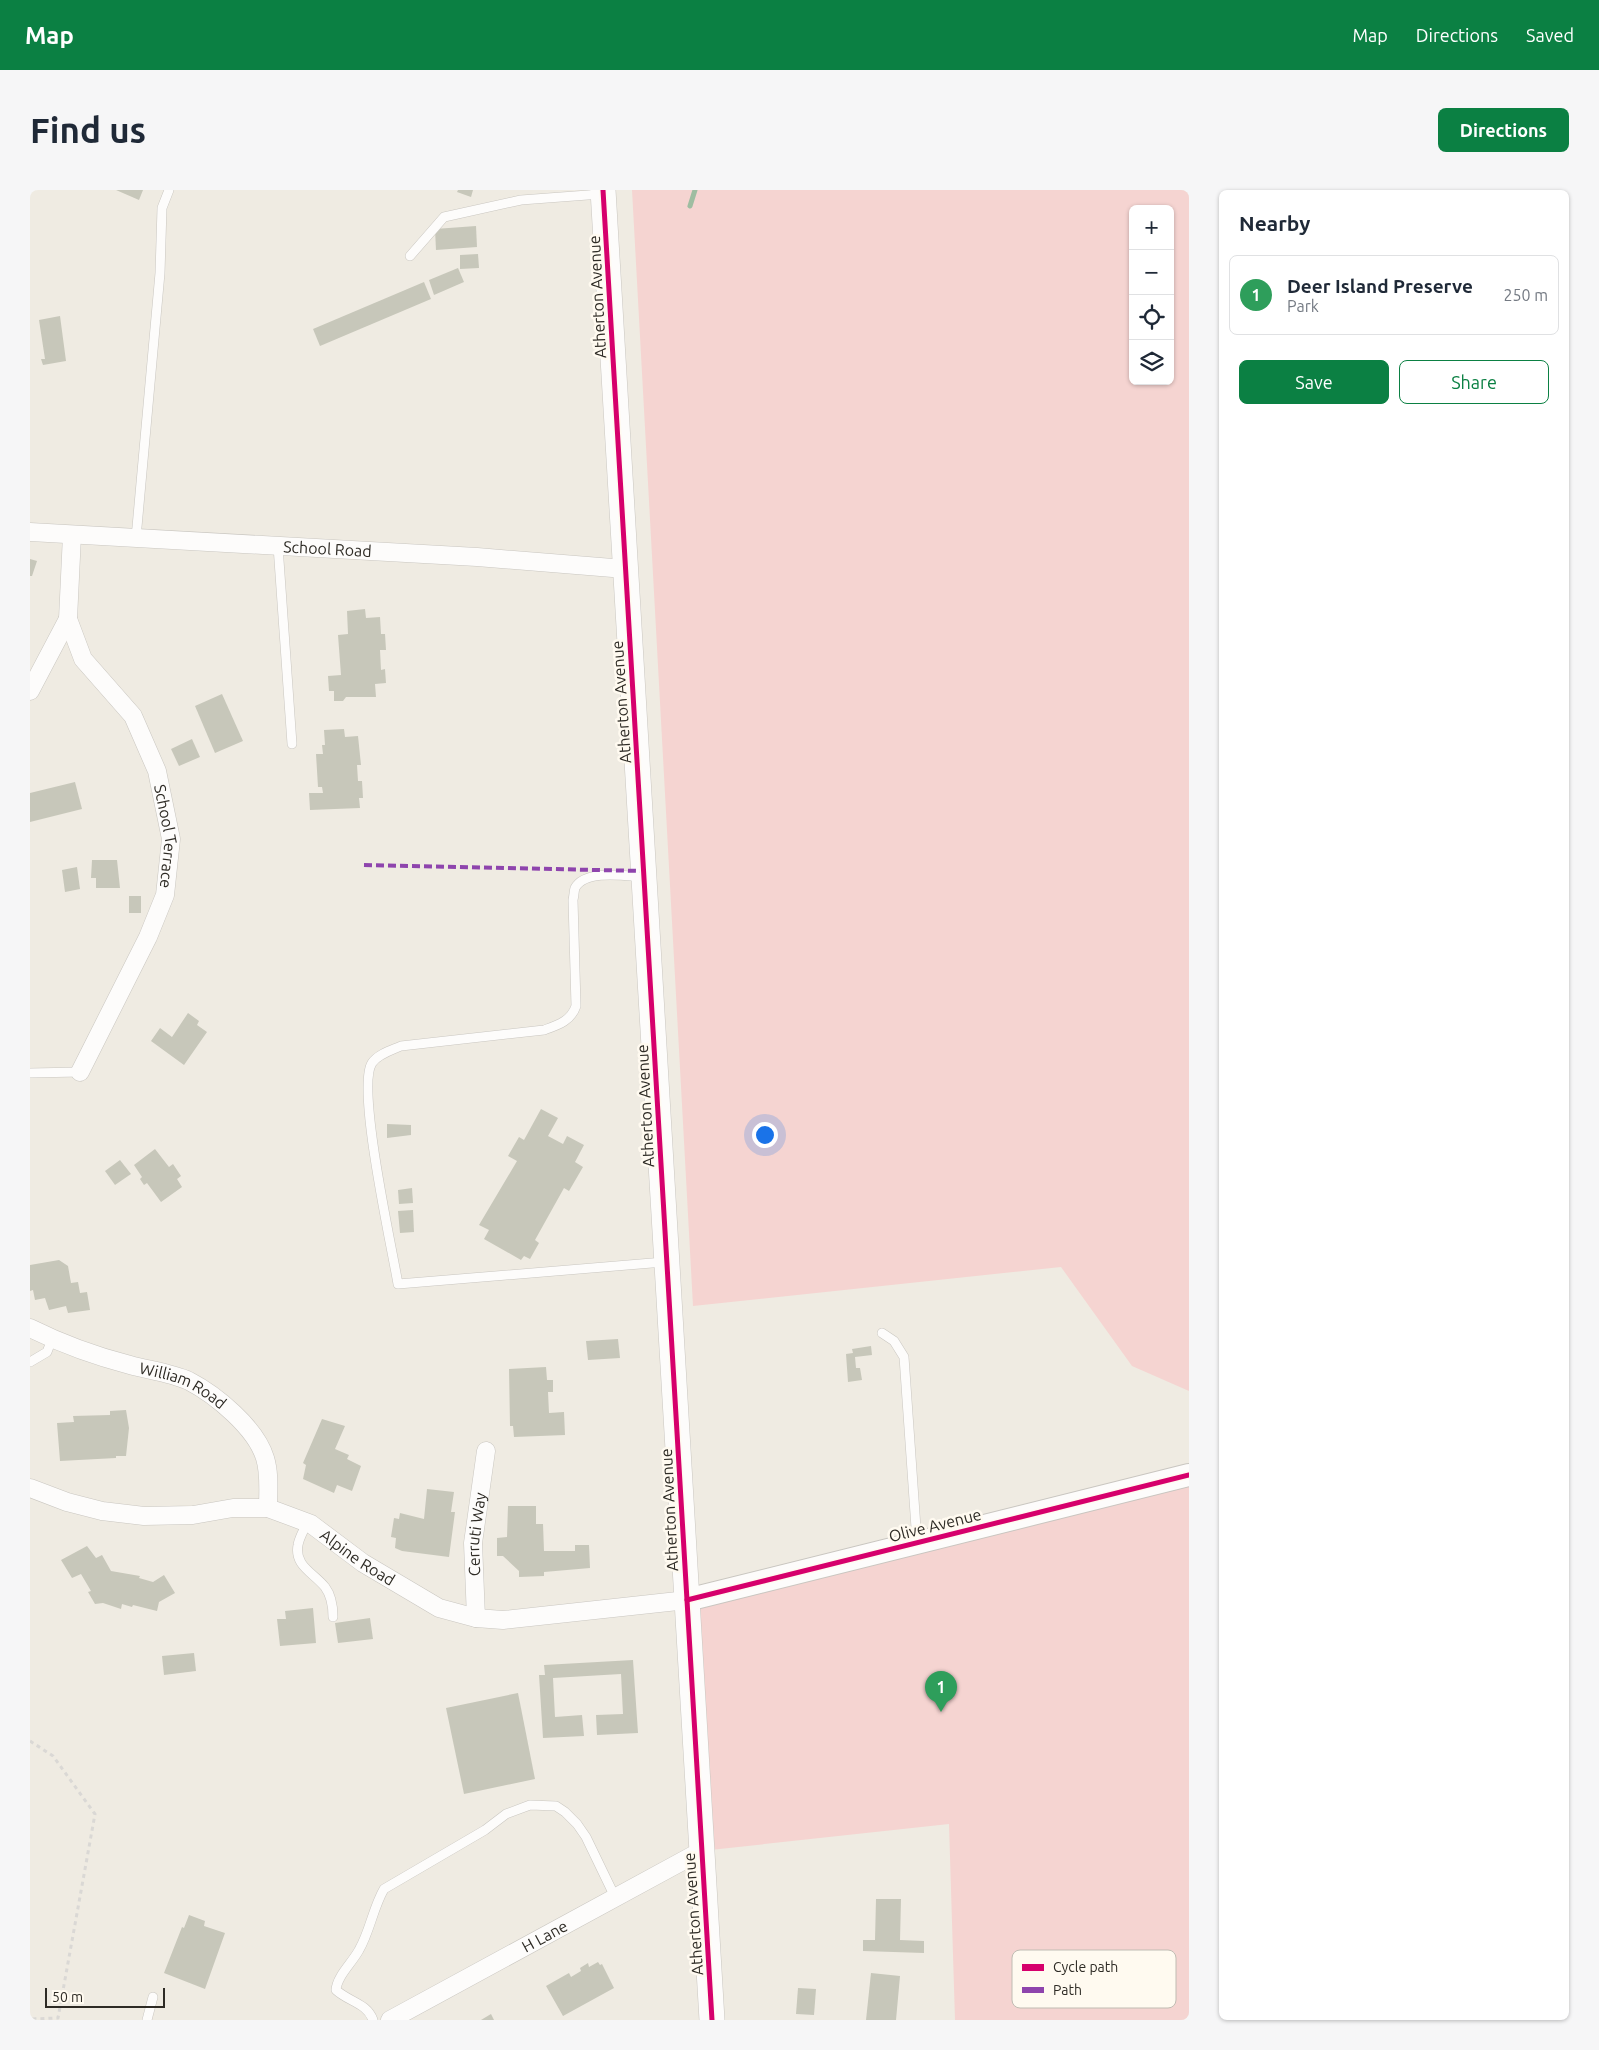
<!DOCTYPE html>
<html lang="en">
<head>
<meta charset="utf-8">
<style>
  body { margin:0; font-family:Ubuntu,sans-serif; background:#f6f6f7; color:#1f2937 }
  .controls { position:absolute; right:15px; top:15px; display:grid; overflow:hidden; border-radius:8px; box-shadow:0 1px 4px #0004 }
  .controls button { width:45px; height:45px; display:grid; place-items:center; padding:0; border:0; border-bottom:1px solid #e0e1e3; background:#fff; color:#1f2937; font:25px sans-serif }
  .scale { position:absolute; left:15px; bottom:12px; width:120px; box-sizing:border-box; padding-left:5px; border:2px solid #2e2b25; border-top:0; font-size:14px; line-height:18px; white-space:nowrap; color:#2e2b25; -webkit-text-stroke:4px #fffaf0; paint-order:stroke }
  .you { position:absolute; left:734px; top:944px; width:18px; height:18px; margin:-12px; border:4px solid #fff; border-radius:50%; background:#1a73e8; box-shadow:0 0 0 8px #1a73e833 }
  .badge { display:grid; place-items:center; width:32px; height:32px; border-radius:50%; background:#0b8043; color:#fff; font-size:16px; font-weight:700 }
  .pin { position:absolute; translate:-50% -41px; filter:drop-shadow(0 1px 2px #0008) }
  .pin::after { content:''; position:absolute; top:26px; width:18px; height:15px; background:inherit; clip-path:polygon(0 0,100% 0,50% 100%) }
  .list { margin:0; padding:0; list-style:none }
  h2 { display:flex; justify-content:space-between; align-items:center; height:65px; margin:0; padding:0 20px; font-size:21px }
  h2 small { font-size:16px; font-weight:400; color:#747a83 }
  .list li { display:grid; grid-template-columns:32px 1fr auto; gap:15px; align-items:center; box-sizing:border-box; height:80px; margin:0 10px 10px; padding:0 10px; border:1px solid #e0e1e3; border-radius:8px }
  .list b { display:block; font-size:19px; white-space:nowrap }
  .list p { margin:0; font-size:16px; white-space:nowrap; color:#747a83 }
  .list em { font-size:16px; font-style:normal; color:#747a83 }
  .actions { display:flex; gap:10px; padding:15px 20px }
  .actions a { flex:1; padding:11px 0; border:1px solid #0b8043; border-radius:8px; text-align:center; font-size:18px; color:#0b8043 }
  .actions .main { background:#0b8043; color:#fff }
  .icon { flex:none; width:28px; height:28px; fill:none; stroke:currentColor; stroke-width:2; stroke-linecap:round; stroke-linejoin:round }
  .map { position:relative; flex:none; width:1159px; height:1830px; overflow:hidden; border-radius:8px }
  header { display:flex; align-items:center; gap:30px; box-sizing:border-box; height:70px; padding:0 25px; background:#0b8043; color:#fff }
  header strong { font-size:24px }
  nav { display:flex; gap:28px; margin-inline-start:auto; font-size:18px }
  .intro { display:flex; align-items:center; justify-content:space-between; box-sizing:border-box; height:120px; padding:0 30px }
  h1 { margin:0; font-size:35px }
  .button { padding:12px 22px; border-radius:8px; background:#0b8043; color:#fff; font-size:18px; font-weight:700 }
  main { display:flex; gap:30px; padding:0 30px }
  aside { flex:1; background:#fff; border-radius:8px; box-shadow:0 1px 4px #0004 }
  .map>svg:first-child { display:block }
  .green { fill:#f5d4d1; fill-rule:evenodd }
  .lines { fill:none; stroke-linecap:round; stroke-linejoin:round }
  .stream { stroke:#9ebda1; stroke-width:5 }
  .building { fill:#c7c7ba }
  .service-casing { stroke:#c9c6c0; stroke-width:10 }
  .minor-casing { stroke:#c9c6c0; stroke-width:19 }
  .tertiary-casing { stroke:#c9c6c0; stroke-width:24 }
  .secondary-casing { stroke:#c9c6c0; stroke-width:26 }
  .path { stroke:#dad8d5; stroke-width:3; stroke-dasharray:4 4; stroke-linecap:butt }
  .service { stroke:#fdfcfb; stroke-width:9 }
  .minor { stroke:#fdfcfb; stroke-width:18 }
  .tertiary { stroke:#fdfcfb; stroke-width:22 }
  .secondary { stroke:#fdfcfb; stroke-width:25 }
  .quiet { stroke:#8e44ad; stroke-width:4; stroke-dasharray:8 4; stroke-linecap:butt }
  .cycleway-casing { stroke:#fffaf0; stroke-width:8 }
  .cycleway { stroke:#d6006c; stroke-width:5 }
  .labels { text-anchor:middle; stroke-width:5; stroke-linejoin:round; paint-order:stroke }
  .street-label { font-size:16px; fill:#2e2b25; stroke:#fffaf0 }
  .key { fill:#fffaf0; stroke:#c0bcb3; stroke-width:1 }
  .key-label { font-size:14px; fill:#2e2b25 }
</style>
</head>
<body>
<header>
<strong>Map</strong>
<nav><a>Map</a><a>Directions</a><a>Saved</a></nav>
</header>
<div class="intro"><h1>Find us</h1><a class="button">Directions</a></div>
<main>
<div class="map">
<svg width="1159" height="1830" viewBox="0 0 1159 1830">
  <rect width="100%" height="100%" fill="#efebe2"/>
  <g class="green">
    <path d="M602,0h557v1201l-57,-25 -71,-99 -368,39zM1103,19h37v172h-37z"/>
    <path d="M1159,1285v545h-234l-6,-196 -248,27 -14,-251z"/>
  </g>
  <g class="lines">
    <path class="stream" d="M660,16l5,-16"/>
  </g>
  <g class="building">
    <path d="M86,0h27l-4,10z"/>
    <path d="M428,0h15l-2,7 -14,-5z"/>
    <path d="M446,36l1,21 -41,3 -1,-21z"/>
    <path d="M448,64l1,14 -19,1v-14z"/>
    <path d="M428,78l6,14 -30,13 -5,-15z"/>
    <path d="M394,92l7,17 -111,47 -7,-17z"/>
    <path d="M30,126l6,45 -23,4 -2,-6h4l-6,-39z"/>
    <path d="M0,369l7,2 -5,15h-2z"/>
    <path d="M335,419l1,9 14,-1 1,17h4l1,16h-6l1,20 4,-1 1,14 -11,1 1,13h-30l-3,4h-9v-10h-5l-1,-15 13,-1 -3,-40 10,-1 -1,-23z"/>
    <path d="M192,504l21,47 -28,12 -20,-47z"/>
    <path d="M314,539l1,8 13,-1 3,29h-4l1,16h4l1,17h-4l1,10 -50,2 -1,-17h14l-1,-6h-4l-2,-33h7l-1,-9h3l-1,-15z"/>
    <path d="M162,549l8,18 -21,9 -8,-17z"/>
    <path d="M45,592l7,27 -52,13v-29z"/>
    <path d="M62,670h25l3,28h-24v-10h-5z"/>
    <path d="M47,677l3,22 -15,3 -3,-22z"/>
    <rect x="99" y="706" width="12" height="17"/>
    <path d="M158,823l11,8 -2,4 10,7 -23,33 -33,-24 9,-13 12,9z"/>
    <path d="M511,919l17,9 -10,18 15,8 4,-8 17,9 -9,17 8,5 -14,24 -5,-3 -29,52 4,3 -9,16 -6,-3 -3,4 -37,-21 5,-9 -10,-5 38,-64 -9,-5 11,-19 5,3z"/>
    <path d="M357,934l24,1v10l-24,3z"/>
    <path d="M125,959l14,18 4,-3 8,12 -4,3 5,8 -21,15 -14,-19 -3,2 -4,-6 2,-2 -8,-12z"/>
    <path d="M90,970l11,14 -16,11 -10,-14z"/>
    <path d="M382,998l1,15 -14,1 -1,-14z"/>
    <path d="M383,1020l1,22 -14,1 -2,-22z"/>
    <path d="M29,1070l9,6 3,17 7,-1 2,11 7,-1 3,18 -22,3 -2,-7 -17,4 -4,-12 -10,2 -2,-10 -3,1v-26z"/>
    <path d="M588,1149l2,19 -32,2 -2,-19z"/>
    <path d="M841,1156l1,9 -17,2 1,11h4l2,12 -14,2 -2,-28 7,-1 -1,-4z"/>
    <path d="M516,1177l1,13h6v12h-5l1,21 15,-1 1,23 -51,2 -1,-11h-3l-1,-57z"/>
    <path d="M96,1220l3,18 -3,28h-10v2l-56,3 -3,-38 17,-1 -1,-6 37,-1v-4z"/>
    <path d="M292,1229l23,7 -10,23 14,6 -2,4 14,7 -9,25 -15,-6 -3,8 -31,-14 3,-14 -3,-2z"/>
    <path d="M397,1299l27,3 -3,20h4l-6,45 -47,-6 -7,-3 1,-10 -5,-1 3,-19 5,1 1,-6 24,6z"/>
    <path d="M478,1316h28v18h7l1,27h31v-6h14l1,23 -46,4v4l-25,1v-6l-16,-15h-6v-18l10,-1z"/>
    <path d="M57,1356l9,12 6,-3 9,16 29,5 -1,2 14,4 11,-7 11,18 -16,9 -2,9 -24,-6 -1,2 -10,-3 -1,5 -18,-6 -8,1 -7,-12 3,-1 -10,-17 -9,4 -11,-18z"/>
    <path d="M283,1418l3,35 -36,3 -3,-27h9l-1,-8z"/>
    <path d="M340,1428l3,21 -35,4 -3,-20z"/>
    <path d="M164,1463l2,18 -32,4 -2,-19z"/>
    <path d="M603,1470l5,73 -41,2 -1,-20 27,-1 -2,-40 -68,4 2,39 27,-2 2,21 -41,2 -4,-63h6l-1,-10z"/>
    <path d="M488,1503l17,86 -71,15 -18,-86z"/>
    <path d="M846,1709h25l-1,41 24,1v12l-61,-2v-11h12z"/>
    <path d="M159,1725l16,6 -1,5 21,7 -20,56 -41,-16 18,-46 2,1z"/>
    <path d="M568,1772l2,3 2,-1 12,24 -51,28 -17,-30 23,-13 2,4 10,-6 -1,-3 8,-5 1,4z"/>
    <path d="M841,1783l29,3 -4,44h-30z"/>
    <path d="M768,1798l18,1 -2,26 -18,-1z"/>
    <path d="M461,1824l3,6h-13z"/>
  </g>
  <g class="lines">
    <g class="service-casing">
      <g id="service">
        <path d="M380,66l34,-39 77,-17 80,-6"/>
        <path d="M106,348l24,-265 2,-65 7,-18"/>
        <path d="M248,356l14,198"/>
        <path d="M613,687c-17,-1 -58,-8 -68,11 -1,3 -1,8 -2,12l3,106c-5,15 -18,19 -32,24l-143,16c-9,4 -23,8 -29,17 -16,24 20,185 26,221l266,-22"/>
        <path d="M0,883l50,-1"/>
        <path d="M852,1143l12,8 10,16 13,185"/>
        <path d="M0,1172l17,-10 5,-13"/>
        <path d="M277,1333c-3,7 -8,15 -9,22 -4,21 16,28 27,42 6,8 8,21 8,30"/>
        <path d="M117,1830l6,-23"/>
        <path d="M343,1830c-6,-17 -24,-18 -37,-30 1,-14 16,-27 23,-40 11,-19 14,-42 25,-61l101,-59 21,-16 24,-9 26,1 9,6 12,12 9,13 29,60"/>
      </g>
    </g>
    <g class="minor-casing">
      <g id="minor">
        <path id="s1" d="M0,342l447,25 148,12"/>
        <path id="s2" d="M42,345l-4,84 15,40 50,57 24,55 14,68 -6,56 -17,42 -68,135"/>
        <path d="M0,501l38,-72"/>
        <path id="s3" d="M0,1138c32,16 65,28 100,37 18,5 42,8 59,16 27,14 67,47 76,77 5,16 3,34 3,50"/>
        <path id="s4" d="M0,1298l37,14 35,9 42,5 49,-1 40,-7h35l43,16 52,39 76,45 37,10 27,2 184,-20"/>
        <path id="s5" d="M446,1428l-3,-75 13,-92"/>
        <path id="s6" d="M360,1830l311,-169"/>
      </g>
    </g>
    <g class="tertiary-casing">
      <path id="tertiary" d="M657,1410l502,-125"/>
    </g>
    <g class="secondary-casing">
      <path id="secondary" d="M573,0l109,1830"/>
    </g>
    <path class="path" d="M0,1551l23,15 42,58 -37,204 -28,1"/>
    <use href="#service" class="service"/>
    <use href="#minor" class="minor"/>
    <use href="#tertiary" class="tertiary"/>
    <use href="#secondary" class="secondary"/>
    <path class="quiet" d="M334,675l280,6"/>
    <g class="cycleway-casing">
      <g id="cycleway">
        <path d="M573,0l109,1830"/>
        <path d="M657,1410l502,-125"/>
      </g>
    </g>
    <use href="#cycleway" class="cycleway"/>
  </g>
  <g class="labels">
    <g class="street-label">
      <text transform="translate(567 107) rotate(-93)" y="6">Atherton Avenue</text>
      <text dy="6" stroke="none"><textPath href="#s1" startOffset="298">School Road</textPath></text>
      <text transform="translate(591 512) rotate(-94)" y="6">Atherton Avenue</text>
      <text dy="6" stroke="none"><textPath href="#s2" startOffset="329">School Terrace</textPath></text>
      <text transform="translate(615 916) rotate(-93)" y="6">Atherton Avenue</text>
      <text dy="6" stroke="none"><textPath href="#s3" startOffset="164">William Road</textPath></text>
      <text transform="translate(639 1320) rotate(-93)" y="6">Atherton Avenue</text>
      <text transform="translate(905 1335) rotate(-14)" y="6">Olive Avenue</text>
      <text dy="6" stroke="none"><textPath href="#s5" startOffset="84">Cerruti Way</textPath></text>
      <text dy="6" stroke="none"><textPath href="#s4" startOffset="346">Alpine Road</textPath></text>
      <text transform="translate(663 1724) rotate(-94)" y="6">Atherton Avenue</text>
      <text dy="6" stroke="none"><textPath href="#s6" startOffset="176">H Lane</textPath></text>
    </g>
  </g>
  <rect x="982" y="1760" width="164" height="58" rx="8" class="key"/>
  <rect x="992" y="1774" width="22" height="7" fill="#d6006c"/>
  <rect x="992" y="1797" width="22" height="6" fill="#8e44ad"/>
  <g class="key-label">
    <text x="1023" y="1782">Cycle path</text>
    <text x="1023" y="1805">Path</text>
  </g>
</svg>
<div class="controls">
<button>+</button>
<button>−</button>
<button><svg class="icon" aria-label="locate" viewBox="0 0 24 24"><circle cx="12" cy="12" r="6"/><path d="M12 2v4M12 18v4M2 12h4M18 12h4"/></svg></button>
<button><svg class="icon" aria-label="layers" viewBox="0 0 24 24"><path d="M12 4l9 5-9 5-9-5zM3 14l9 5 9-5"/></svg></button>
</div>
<div class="scale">50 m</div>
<div class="you"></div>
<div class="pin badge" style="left:911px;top:1522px;background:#2e9e5b">1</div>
</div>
<aside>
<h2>Nearby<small></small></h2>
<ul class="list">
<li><span class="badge" style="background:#2e9e5b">1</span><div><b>Deer Island Preserve</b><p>Park</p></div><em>250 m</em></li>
</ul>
<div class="actions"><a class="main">Save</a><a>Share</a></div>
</aside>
</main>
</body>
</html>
